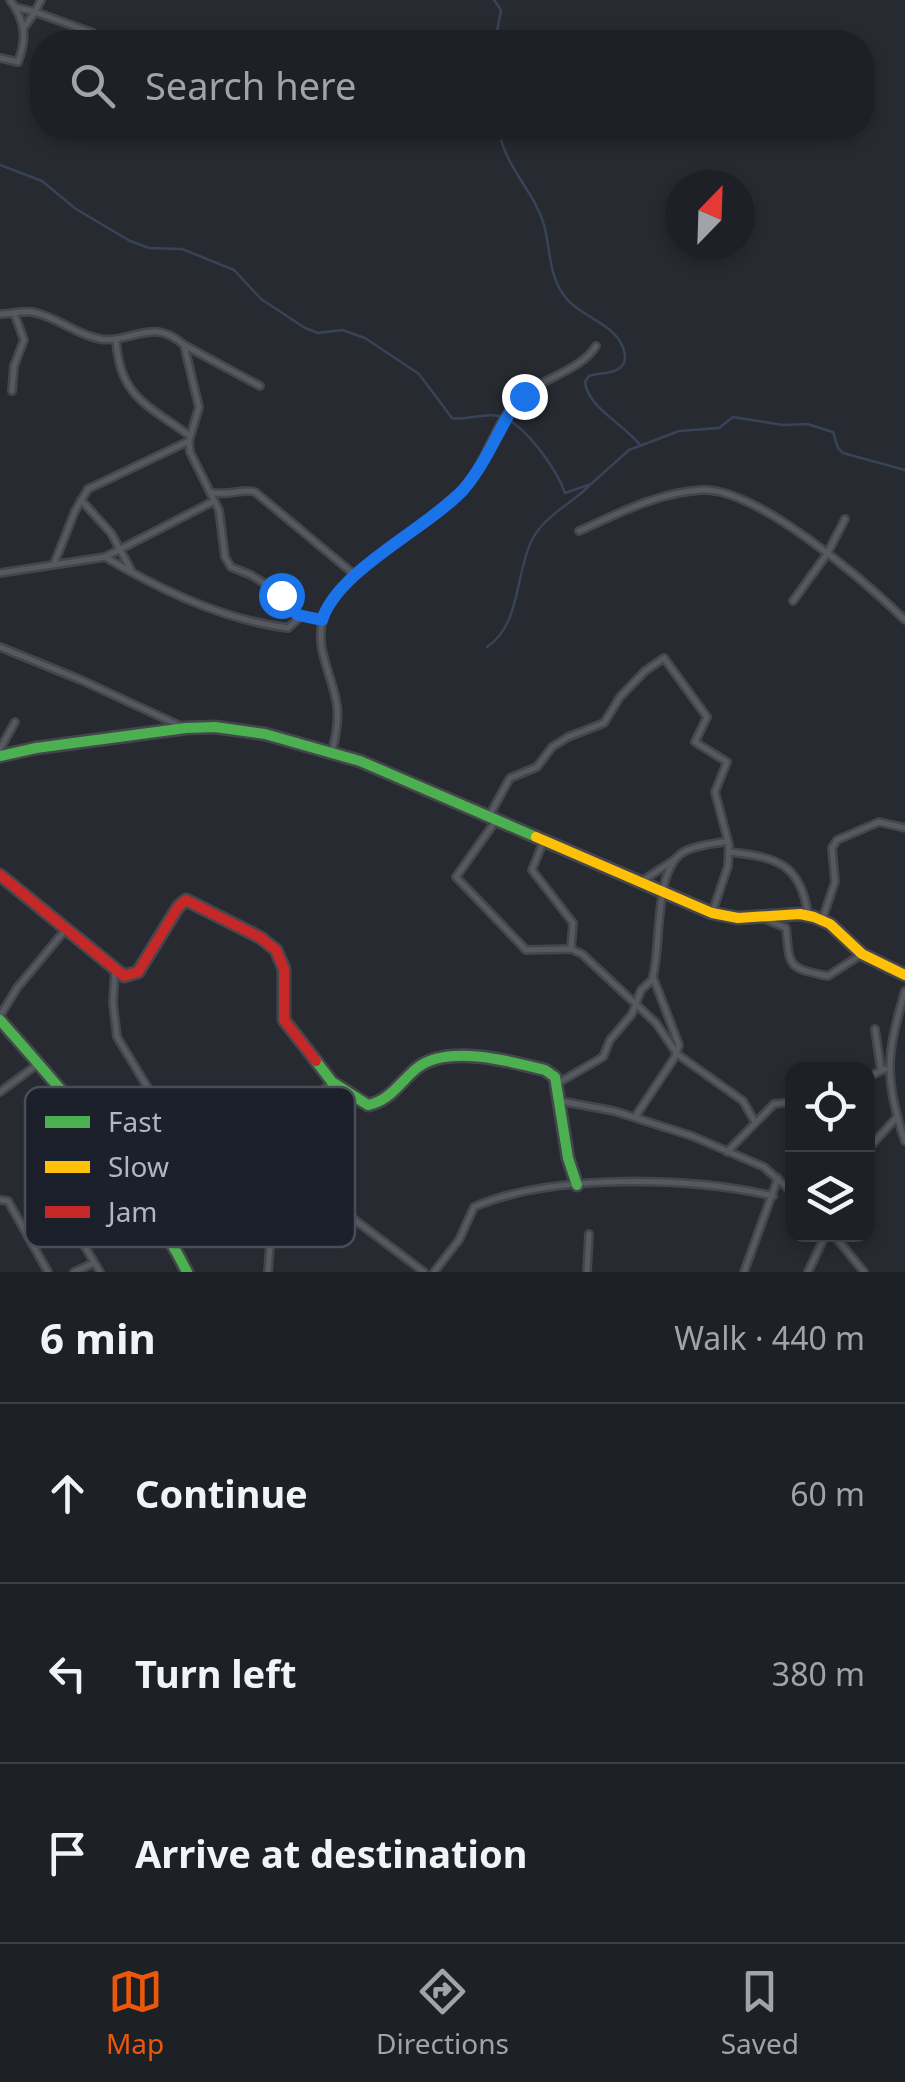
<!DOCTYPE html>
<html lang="en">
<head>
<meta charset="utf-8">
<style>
  body { margin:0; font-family:"Noto Sans",sans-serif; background:#25282d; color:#f1f3f6 }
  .controls { position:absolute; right:30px; bottom:30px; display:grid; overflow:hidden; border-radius:20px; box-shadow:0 5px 15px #0003 }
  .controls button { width:90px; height:90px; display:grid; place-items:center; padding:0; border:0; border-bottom:2px solid #3b3e42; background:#1d2025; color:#f1f3f6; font:50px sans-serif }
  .compass { position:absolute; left:665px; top:170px; width:90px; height:90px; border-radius:50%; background:#1d2025; box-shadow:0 5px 15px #0003; rotate:23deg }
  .stop { position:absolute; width:30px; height:30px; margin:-22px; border:8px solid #1a73e8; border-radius:50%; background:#fff }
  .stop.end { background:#1a73e8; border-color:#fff; box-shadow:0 2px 10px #0008 }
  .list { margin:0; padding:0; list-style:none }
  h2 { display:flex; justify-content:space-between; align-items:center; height:130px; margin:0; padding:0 40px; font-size:42px }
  h2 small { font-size:32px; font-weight:400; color:#a0a3a7 }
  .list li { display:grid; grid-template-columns:65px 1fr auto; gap:30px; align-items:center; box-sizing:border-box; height:180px; padding:0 40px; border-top:2px solid #3b3e42 }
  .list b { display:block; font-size:38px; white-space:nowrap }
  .list em { font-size:32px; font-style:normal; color:#a0a3a7 }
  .icon { flex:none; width:55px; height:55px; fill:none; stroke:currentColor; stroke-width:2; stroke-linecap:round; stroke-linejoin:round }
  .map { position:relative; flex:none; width:905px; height:1272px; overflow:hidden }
  .search { position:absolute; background:#1d2025; box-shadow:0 5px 15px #0003; left:30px; right:30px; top:30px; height:110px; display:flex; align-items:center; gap:25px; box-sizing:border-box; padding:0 35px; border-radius:40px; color:#a0a3a7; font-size:38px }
  .sheet { height:670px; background:#1d2025 }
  nav { display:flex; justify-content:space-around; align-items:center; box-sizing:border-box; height:140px; border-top:2px solid #3b3e42; background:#1d2025; font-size:28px; color:#a0a3a7 }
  nav a { display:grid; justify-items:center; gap:5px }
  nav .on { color:#ea580c }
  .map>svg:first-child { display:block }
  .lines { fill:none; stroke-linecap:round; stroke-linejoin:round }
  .stream { stroke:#384358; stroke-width:2.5 }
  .street-casing { stroke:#44464c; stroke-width:10 }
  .fast-casing { stroke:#44464c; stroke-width:15 }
  .slow-casing { stroke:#44464c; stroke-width:15 }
  .jam-casing { stroke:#44464c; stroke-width:15 }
  .street { stroke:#565960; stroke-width:5 }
  .fast { stroke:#4caf50; stroke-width:10 }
  .slow { stroke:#ffc107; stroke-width:10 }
  .jam { stroke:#c62828; stroke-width:10 }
  .route { stroke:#1a73e8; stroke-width:12 }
  .key { fill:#1b202a; stroke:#484d58; stroke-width:2.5 }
  .key-label { font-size:28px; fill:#b0b6c2 }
</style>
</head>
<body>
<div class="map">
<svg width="905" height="1272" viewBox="0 0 905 1272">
  <rect width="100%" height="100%" fill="#272a31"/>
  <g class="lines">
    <g class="stream">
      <path d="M494,0l7,10 -6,32"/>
      <path d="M498,128c8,42 36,62 46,97 7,25 4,51 22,73 15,20 56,27 59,58 1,19 -24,16 -36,20l-4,6c3,26 39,42 56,64"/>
      <path d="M0,165l42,16 34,28 54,32 19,7 33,1 52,21 27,29 44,29 13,5 24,-3 23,8 54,36 33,44c17,3 31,-6 47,-2 25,6 58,54 66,77l26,-9 38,-34 50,-19 40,-3 14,-11 50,8 24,-1 26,8 5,16 5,5 62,17"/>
      <path d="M487,647c34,-22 28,-74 45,-107 12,-24 39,-36 57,-54"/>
    </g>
    <g class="street-casing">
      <g id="street">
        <path d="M10,0l5,7 20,5 6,-12"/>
        <path d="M25,26l10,-14 58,21"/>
        <path d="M0,58l18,4c8,-21 8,-35 -3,-55"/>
        <path d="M0,314c10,0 22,-3 32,-2 24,4 44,23 68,27 32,5 52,-23 84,6l15,62 -10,34 1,11 29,58 6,47 6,10 20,8 27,17 20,23 25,6"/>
        <path d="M116,339c3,58 32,66 74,97"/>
        <path d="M184,345l76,41"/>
        <path d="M12,391l2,-25 10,-26 -10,-27"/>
        <path d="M210,492c18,5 31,-4 45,0l100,83"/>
        <path d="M81,500l30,33 20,37"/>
        <path d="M579,531c38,-17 80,-39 123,-41 54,-3 164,92 203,130"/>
        <path d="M105,557c55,33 119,63 183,71l13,-12"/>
        <path d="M54,564l21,-53 13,-22 101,-48"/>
        <path d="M0,573l105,-16 109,-56"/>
        <path d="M793,601l34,-47 18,-35"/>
        <path d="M0,647l81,33 104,48"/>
        <path d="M0,749l15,-27"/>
        <path d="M332,751c4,-15 7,-29 5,-45 -4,-31 -24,-58 -13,-90 14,-42 101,-89 135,-122 27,-27 34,-71 62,-97 23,-20 59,-26 75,-51"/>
        <path d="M489,816l21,-38 27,-11 15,-20 16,-10 36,-14 16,-26 25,-26 19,-13 43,59 -12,25 32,20 -12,30 14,53 -1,21 -16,47"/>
        <path d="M497,819l-41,58 70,73 45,-1 11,5 74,69 21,31 66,47 12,21"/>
        <path d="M544,840l-12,30 41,53 -2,26"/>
        <path d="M729,852c47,5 72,11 79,63"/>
        <path d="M642,881l32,-21"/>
        <path d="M763,918l23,10c4,38 0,40 42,48l34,-22"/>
        <path d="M822,920l13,-38 -3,-34 5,-8 42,-18 26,6"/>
        <path d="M115,969l-2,34 4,34 45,74"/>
        <path d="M905,991c-18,62 -22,87 0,150"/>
        <path d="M0,1016l17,-28 49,-59"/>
        <path d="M875,1029l6,41"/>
        <path d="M868,1077l17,-8"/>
        <path d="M558,1083l45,-26 7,-17 22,-26 9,-24 11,-10c10,-30 1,-108 30,-127 12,-8 32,-9 46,-12"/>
        <path d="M0,1092l38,-28"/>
        <path d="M560,1101l54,10 78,25 72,31 28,25"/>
        <path d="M635,1117l40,-60 4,-12 -26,-68"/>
        <path d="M868,1149l29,-32"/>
        <path d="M727,1152l47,-48 18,-2"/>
        <path d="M265,1155l20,-31 47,-42"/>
        <path d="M127,1171l31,-57 4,-3 28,6 28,26 17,7 30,5 53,20 28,26 5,16 73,55"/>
        <path d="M47,1183l53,89"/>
        <path d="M142,1192c35,-11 65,-9 100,-1 32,8 79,43 109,26"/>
        <path d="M0,1200l8,1 40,71"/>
        <path d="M833,1234l31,38"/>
        <path d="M74,1272l20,-9"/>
        <path d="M268,1272l2,-27 9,-42"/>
        <path d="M434,1272l25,-32 15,-33c78,-34 217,-30 299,-11"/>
        <path d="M587,1272l2,-38"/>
        <path d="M744,1272l34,-94"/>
        <path d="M808,1272l18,-38"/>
      </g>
    </g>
    <g class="fast-casing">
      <g id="fast">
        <path d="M0,756l36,-8 150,-20 29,-1 50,7 95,27 176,76"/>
        <path d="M0,1020c70,79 139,157 187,252"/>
        <path d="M316,1061l16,21 36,23c22,-4 32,-23 49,-37 30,-24 93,-7 128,2l10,7 13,81 9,27"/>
      </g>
    </g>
    <g class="slow-casing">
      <path id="slow" d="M536,837l176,76 26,5 62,-4 14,3 16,7 32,30 43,21"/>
    </g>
    <g class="jam-casing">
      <path id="jam" d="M0,875l124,101 14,-4 40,-65 8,-7 75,38 15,12 8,19v51l32,41"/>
    </g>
    <use href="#street" class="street"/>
    <use href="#fast" class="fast"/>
    <use href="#slow" class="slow"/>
    <use href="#jam" class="jam"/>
  </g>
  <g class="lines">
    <path class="route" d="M281,595l17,20 24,5c16,-50 103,-90 141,-130 22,-25 35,-59 52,-86l9,-8"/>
  </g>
  <rect x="25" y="1087" width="330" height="160" rx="15" class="key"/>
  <rect x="45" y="1116" width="45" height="12" fill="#4caf50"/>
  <rect x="45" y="1161" width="45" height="12" fill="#ffc107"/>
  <rect x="45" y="1206" width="45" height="12" fill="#c62828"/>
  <g class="key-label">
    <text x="108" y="1132">Fast</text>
    <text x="108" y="1177">Slow</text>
    <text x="108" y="1222">Jam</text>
  </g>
</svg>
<div class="controls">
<button><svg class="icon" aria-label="locate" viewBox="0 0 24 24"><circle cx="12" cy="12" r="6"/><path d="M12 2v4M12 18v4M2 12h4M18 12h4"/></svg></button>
<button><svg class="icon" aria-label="layers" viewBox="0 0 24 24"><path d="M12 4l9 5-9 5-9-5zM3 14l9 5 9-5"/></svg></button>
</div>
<svg class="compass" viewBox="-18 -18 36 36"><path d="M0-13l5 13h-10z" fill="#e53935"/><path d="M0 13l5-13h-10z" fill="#a0a3a7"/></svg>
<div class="stop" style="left:281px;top:595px"></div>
<div class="stop end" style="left:524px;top:396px"></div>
<div class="search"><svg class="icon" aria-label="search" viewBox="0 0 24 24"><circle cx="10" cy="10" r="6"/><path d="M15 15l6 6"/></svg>Search here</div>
</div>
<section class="sheet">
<h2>6 min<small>Walk · 440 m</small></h2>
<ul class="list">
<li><svg class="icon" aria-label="ahead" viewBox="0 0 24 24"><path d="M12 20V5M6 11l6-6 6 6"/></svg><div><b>Continue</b></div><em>60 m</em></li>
<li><svg class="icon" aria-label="left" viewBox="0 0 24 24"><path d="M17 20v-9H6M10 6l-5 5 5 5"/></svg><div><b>Turn left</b></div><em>380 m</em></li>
<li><svg class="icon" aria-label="arrive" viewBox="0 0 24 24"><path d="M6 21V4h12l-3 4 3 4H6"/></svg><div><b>Arrive at destination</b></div></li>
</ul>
</section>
<nav>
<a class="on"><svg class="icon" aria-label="map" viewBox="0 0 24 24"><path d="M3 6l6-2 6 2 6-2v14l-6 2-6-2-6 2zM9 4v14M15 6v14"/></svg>Map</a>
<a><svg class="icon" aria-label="directions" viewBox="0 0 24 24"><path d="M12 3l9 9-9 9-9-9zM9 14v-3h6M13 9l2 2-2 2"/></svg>Directions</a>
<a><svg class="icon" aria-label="saved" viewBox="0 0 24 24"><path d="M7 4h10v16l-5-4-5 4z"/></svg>Saved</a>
</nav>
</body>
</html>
